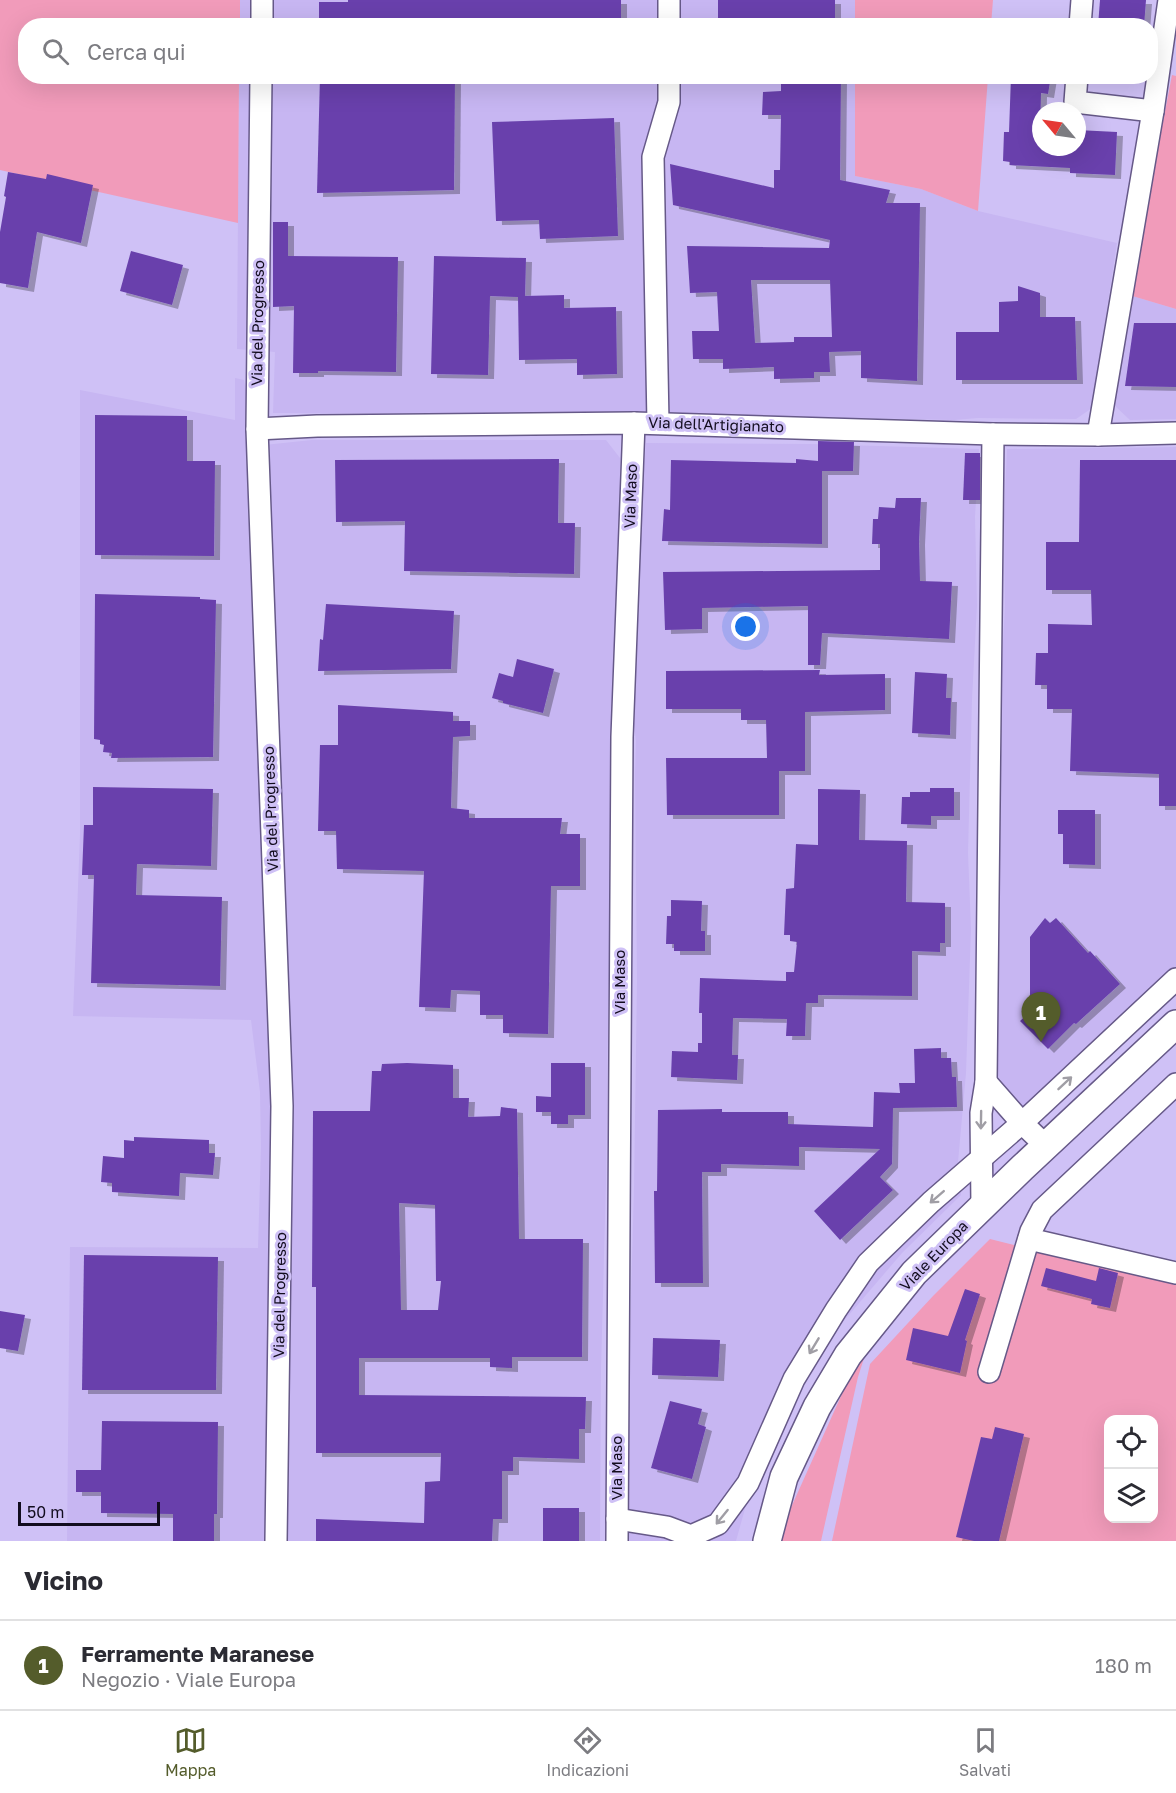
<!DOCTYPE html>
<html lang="it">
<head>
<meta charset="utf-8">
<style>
  body { margin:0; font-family:"Golos Text",sans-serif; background:#f2f2f3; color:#2b2b33 }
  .controls { position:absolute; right:18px; bottom:18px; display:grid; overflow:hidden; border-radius:12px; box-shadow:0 6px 24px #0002 }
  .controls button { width:54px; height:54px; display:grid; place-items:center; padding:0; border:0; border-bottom:2px solid #e1e1e2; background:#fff; color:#2b2b33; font:30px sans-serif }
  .compass { position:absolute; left:1032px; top:102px; width:54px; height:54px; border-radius:50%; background:#fff; box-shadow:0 6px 24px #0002; rotate:299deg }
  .scale { position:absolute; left:18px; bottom:15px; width:142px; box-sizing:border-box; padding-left:6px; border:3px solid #120c1e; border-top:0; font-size:16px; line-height:21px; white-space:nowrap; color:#120c1e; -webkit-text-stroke:4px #cfc1f6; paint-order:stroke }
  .you { position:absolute; left:746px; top:627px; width:21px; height:21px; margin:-15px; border:4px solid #fff; border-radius:50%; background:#1a73e8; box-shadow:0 0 0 9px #1a73e833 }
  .badge { display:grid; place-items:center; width:39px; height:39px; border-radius:50%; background:#545c2b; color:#fff; font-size:20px; font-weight:700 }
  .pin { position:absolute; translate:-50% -50px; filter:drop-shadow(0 2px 3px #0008) }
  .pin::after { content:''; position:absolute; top:32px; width:21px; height:18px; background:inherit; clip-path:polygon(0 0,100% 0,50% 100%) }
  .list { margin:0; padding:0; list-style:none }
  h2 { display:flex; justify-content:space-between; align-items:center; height:78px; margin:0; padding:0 24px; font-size:26px }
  h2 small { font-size:20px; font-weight:400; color:#7c7c81 }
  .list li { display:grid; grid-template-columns:39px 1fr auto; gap:18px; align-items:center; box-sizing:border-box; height:90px; padding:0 24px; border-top:2px solid #e1e1e2 }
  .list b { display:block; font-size:22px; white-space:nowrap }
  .list p { margin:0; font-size:20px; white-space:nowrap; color:#7c7c81 }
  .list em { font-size:20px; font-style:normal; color:#7c7c81 }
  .icon { flex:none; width:33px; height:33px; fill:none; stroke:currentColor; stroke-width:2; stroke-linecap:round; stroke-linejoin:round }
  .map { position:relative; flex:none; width:1176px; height:1541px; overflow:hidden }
  .search { position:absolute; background:#fff; box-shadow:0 6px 24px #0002; left:18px; right:18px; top:18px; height:66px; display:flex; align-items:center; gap:15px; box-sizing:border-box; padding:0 21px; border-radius:24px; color:#7c7c81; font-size:22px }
  .sheet { height:168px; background:#fff }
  nav { display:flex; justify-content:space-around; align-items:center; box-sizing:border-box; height:84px; border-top:2px solid #e1e1e2; background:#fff; font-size:16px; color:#7c7c81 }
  nav a { display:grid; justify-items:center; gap:3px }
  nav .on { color:#545c2b }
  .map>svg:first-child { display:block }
  .built { fill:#c7b6f2 }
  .green { fill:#f19bba; fill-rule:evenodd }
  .building { fill:#6941ac; fill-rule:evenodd; filter:url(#shadow) }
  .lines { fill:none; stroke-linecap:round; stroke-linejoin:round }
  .minor-casing { stroke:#665988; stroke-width:24 }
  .major-casing { stroke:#665988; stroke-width:30 }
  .minor { stroke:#fff; stroke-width:21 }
  .major { stroke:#fff; stroke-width:27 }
  .oneway { stroke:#a09ea5 }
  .labels { text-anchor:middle; stroke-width:6; stroke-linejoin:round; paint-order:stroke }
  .street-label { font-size:15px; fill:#120c1e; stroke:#cfc1f6 }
</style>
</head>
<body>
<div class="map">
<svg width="1176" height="1541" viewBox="0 0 1176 1541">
  <defs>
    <filter id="shadow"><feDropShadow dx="6" dy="4" stdDeviation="0" flood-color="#0004"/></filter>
  </defs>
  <rect width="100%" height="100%" fill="#cfc1f6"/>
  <g class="built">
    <rect x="240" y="0" width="615" height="26"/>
    <path d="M239,77h616v99l66,13 57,22 139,32 -25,165 -16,11 -98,-1 -24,2 -290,-6 -391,-1 2,-61 -38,-3z"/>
    <path d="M1129,295l47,14v110l-46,1 -17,-16z"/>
    <path d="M235,378l9,2 7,35 4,31 57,-6h294l14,18v144l-9,205 -5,375 -5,187 -1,172h-533l3,-294 188,1 3,-101 -1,-55 -9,-72 -178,-4 7,-181v-445l155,30z"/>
    <path d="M646,443l164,1 169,5 -4,68 2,88 -5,94 -4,154 3,76 -5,144 -9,100 4,22 -59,58 -66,77 -41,65 -47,103 -12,43h-107v-172l5,-181 3,-207 -2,-207 1,-33 -2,-16 7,-214z"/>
    <path d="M1176,447v533l-143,147 -17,-20 -21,-37 5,-141 -3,-76 3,-152 5,-95 -1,-89 3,-68z"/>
  </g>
  <g class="green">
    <path d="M0,0h240v25l-214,1v50l213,1 -1,146 -238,-53z"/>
    <path d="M855,0h138l-2,25h-136z"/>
    <path d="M1172,75l4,1v233l-47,-14 10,-48z"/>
    <path d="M855,77h133l-10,134 -57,-22 -66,-13z"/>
    <path d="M990,1239l186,46v256h-344l38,-177 63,-68zM1108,1420h46v98h-46z"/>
    <path d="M866,1352l-8,25 -37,164h-39l3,-20 65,-145z"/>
  </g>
  <g class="building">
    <path d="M348,0h273v26h-302v-24h29z"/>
    <path d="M718,0h117v25l-117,1z"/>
    <path d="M1100,0h46l-2,26h-46z"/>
    <path d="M320,76h135l-1,114 -137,3z"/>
    <path d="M781,76h60l-1,104 50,10 -4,13h34l-3,178 -56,-3v-27l-32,1 1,20h-16v6l-40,1v-12l-51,2v-10h-30l-1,-28h27l-2,-39 -27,1 -3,-47 142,2 1,-8 -157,-35 -3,-41 104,24v-18h6l1,-55h-19l1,-23 18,-1zM751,280h79l2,57h-38v5l-39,1z"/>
    <path d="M1011,76h40l-3,18 -7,-1 -1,43h1v11h36v-17l40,2 -2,43 -45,-2v-5l-60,-3v-3l-7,-1 1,-29h5z"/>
    <path d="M614,118l4,118 -78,3 -1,-19 -43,1 -4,-99z"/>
    <path d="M8,172l38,7 1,-5 46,11 -12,58 -44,-11 -9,56 -28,-5v-51l6,-35 -2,-1z"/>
    <path d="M273,222h15v34l110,1 -2,115 -78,-1v2h-25l1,-67 -21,1z"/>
    <path d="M131,251l52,14 -11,40 -52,-14z"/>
    <path d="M434,256l92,2 -1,38 39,-1v13l52,-1 1,67 -40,1v-16l-58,1 -1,-63 -28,-1 -2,79 -57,-1z"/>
    <path d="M1018,286l22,7v24h35l2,63h-121v-48h43v-30l19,-1z"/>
    <path d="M1134,323h42v64l-51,-1z"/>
    <path d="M95,415l92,1v45h28l-1,95 -119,-1z"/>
    <path d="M818,441l36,1 -1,29h-31v73l-160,-3 2,-32 6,1 1,-50 125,3v-4l22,2z"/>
    <path d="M965,453h15v47h-17z"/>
    <path d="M559,459l-1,64h17l-1,51 -170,-3 1,-50 -69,1 -1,-62z"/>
    <path d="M1080,460h96v346h-17v-32l-89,-3 2,-62h-25v-24h-12l1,-32h12v-29l44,1 -1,-35h-45v-48h33z"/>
    <path d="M896,498h25l-2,43 1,40 32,1 -3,57 -127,-6 -2,32h-12v-59l-106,2v21l-37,1 -2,-58 217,-2v-26h-8l1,-25h5l1,-12 16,1z"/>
    <path d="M95,594l105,3v2l16,1 -3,157 -102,1 1,-5 -9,-1 1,-7 -4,-1v-4l-6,-1z"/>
    <path d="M326,604l128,7 -3,58 -133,2 2,-32 3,1z"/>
    <path d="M517,659l37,10 -11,44 -40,-10v-2l-11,-3 7,-25 14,4z"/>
    <path d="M820,670l-1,5 66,-1v36l-80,2v59h-26v44h-112l-1,-57h101l-1,-38h-25v-11h-75v-38z"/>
    <path d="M915,672l32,2 -1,24h5l-1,37 -38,-2z"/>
    <path d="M338,705l115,7v9h17v15l-17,1 -2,71 18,2v8h93l-2,16h20v52h-29l-3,148 -45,-1v-18h-23v-24l-29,-1 -1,18 -31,-1 5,-136 -87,-2 -1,-38h-18l2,-86h18z"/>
    <path d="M93,787l120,2 -2,77 -74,-2 -1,31 86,2 -2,89 -129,-3 3,-108h-12l2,-50h9z"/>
    <path d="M930,788h24v28h-23v9l-30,-1 1,-27h8v-5h20z"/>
    <path d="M818,789l42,1 -1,50 48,1 -1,61 39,1v40h-5v9l-28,-1v45l-94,-1v8h-12l-1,33h-19l1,-17 -54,-1 -1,37h6l-1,25 -66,-3 1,-26 26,1v-9h4v-30h-3l1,-35 86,3v-9h8l3,-30 -7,-1v-6h-6l2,-46 8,-1 2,-44 22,1z"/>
    <path d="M1058,810h37v55l-32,-1v-30h-5z"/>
    <path d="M671,900l31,1 -1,30h4v20h-31v-7h-8l1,-28h4z"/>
    <path d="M1045,918l5,5 6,-5 32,35 2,-2 30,33 -44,40 -2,-1 -26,26 -28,-28 10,-9v-75z"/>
    <path d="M941,1048v10h10l1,19h4l1,30 -64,1 -1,56 -12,13 13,13 -53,50 -26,-29 66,-62 -81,-2v19l-78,-2v8h-19l1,111h-48l-1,-92h3l1,-81 64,-1v3h66v12l85,3 1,-35 26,1 -1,-10h16l-1,-34z"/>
    <path d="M407,1063l46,2v33h16l-1,19 32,-1 1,-9 16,2 2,130h64l-1,118h-70v11l-22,-1v-9h-131v37l227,2 -1,32h-6v30l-66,-2v14h-11v48h-9l-1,22h-176v-22l108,4 1,-41 15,-1 1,-28h-125v-166h-4l1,-176h57l2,-40h9l1,-7zM399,1203l36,2 1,76h5l-3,29h-37z"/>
    <path d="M551,1063h34v52h-17v9h-17v-12h-15v-16l15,1z"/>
    <path d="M134,1137l75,3v13h6l-2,22 -33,-2 -1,23 -67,-4v-9l-11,-1 2,-26 21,2v-18l10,1z"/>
    <path d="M84,1255l134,2 -2,133h-134z"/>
    <path d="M1046,1268l50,13 3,-13 19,5 -8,35 -19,-4 1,-5 -51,-13z"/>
    <path d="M965,1289l15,5 -15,46 2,1 -7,32 -54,-13 7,-32 35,8z"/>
    <path d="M0,1311l25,4 -7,36 -18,-3z"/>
    <path d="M653,1338l67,2 -2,37 -66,-2z"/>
    <path d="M670,1401l32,8 -4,15 8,3 -14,52 -41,-11z"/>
    <path d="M102,1421l116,1 -1,92h-3v27h-41v-27l-72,-1v-21h-25v-22h25z"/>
    <path d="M995,1427l29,7 -25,107h-25l-18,-4 25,-100 11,2z"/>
    <rect x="543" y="1508" width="36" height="33"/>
  </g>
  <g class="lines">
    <g class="minor-casing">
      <g id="minor">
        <path d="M262,26v-26"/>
        <path d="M669,26v-26"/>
        <path d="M1080,26l2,-26"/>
        <path d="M261,76l-4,353 25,677 -6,435"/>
        <path d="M1077,76l-2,26 78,9"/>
        <path d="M658,423l-5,-266 16,-55v-26"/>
        <path d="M257,429l60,-3 317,-3 359,11 105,1 78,-2"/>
        <path d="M1098,435l55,-324 16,-111"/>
        <path d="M986,1082l36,41 24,23"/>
        <path d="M982,1207l-1,-94 5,-31 7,-648"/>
        <path d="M1029,1239l147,34"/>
        <path d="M989,1372l42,-141 11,-21 134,-126"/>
        <path d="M617,1519l50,8 24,9 27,-12 30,-41 46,-104 42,-69 32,-47 63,-61 91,-79 154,-144"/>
        <path d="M617,1541l5,-804 12,-314"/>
      </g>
    </g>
    <g class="major-casing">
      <path id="major" d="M767,1541l17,-64 33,-70 31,-52 66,-82 108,-105 154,-144"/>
    </g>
    <use href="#minor" class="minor"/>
    <use href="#major" class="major"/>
  </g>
  <defs><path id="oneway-shaft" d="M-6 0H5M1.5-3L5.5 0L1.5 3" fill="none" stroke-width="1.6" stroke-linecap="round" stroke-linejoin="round" transform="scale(1.5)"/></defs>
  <g class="oneway">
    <use href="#oneway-shaft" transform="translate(1065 1083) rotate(-43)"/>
    <use href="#oneway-shaft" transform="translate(981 1120) rotate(91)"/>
    <use href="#oneway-shaft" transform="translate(937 1197) rotate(139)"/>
    <use href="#oneway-shaft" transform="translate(814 1346) rotate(121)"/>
    <use href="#oneway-shaft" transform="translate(722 1517) rotate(129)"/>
  </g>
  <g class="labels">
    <g class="street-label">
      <text transform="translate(258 323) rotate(-89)" y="5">Via del Progresso</text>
      <text transform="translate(716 425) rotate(2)" y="5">Via dell'Artigianato</text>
      <text transform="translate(631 496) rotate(-88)" y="5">Via Maso</text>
      <text transform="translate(271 809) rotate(-92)" y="5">Via del Progresso</text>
      <text transform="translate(620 982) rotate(-90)" y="5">Via Maso</text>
      <text transform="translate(934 1256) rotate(-46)" y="5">Viale Europa</text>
      <text transform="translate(280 1295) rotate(-89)" y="5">Via del Progresso</text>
      <text transform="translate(617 1468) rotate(-90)" y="5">Via Maso</text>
    </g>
  </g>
</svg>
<div class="controls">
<button><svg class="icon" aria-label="locate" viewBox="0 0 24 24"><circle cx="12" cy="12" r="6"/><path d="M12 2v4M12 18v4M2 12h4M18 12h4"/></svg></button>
<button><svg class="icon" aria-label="layers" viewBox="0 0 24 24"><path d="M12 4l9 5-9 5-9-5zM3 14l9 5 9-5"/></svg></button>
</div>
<svg class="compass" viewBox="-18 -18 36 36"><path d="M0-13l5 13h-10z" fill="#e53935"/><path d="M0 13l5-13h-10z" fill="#7c7c81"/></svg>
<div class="scale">50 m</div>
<div class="you"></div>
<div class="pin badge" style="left:1041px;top:1042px">1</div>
<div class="search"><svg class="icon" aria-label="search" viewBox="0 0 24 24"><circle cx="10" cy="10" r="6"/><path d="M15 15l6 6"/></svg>Cerca qui</div>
</div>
<section class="sheet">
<h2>Vicino<small></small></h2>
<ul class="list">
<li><span class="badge">1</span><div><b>Ferramente Maranese</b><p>Negozio · Viale Europa</p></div><em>180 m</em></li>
</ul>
</section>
<nav>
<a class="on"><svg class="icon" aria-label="map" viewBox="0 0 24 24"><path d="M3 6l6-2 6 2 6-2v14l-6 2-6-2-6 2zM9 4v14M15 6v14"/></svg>Mappa</a>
<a><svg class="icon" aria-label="directions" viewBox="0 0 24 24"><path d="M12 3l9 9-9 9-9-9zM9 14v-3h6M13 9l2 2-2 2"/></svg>Indicazioni</a>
<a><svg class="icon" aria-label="saved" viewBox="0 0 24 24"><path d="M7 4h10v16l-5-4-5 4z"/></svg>Salvati</a>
</nav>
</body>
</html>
